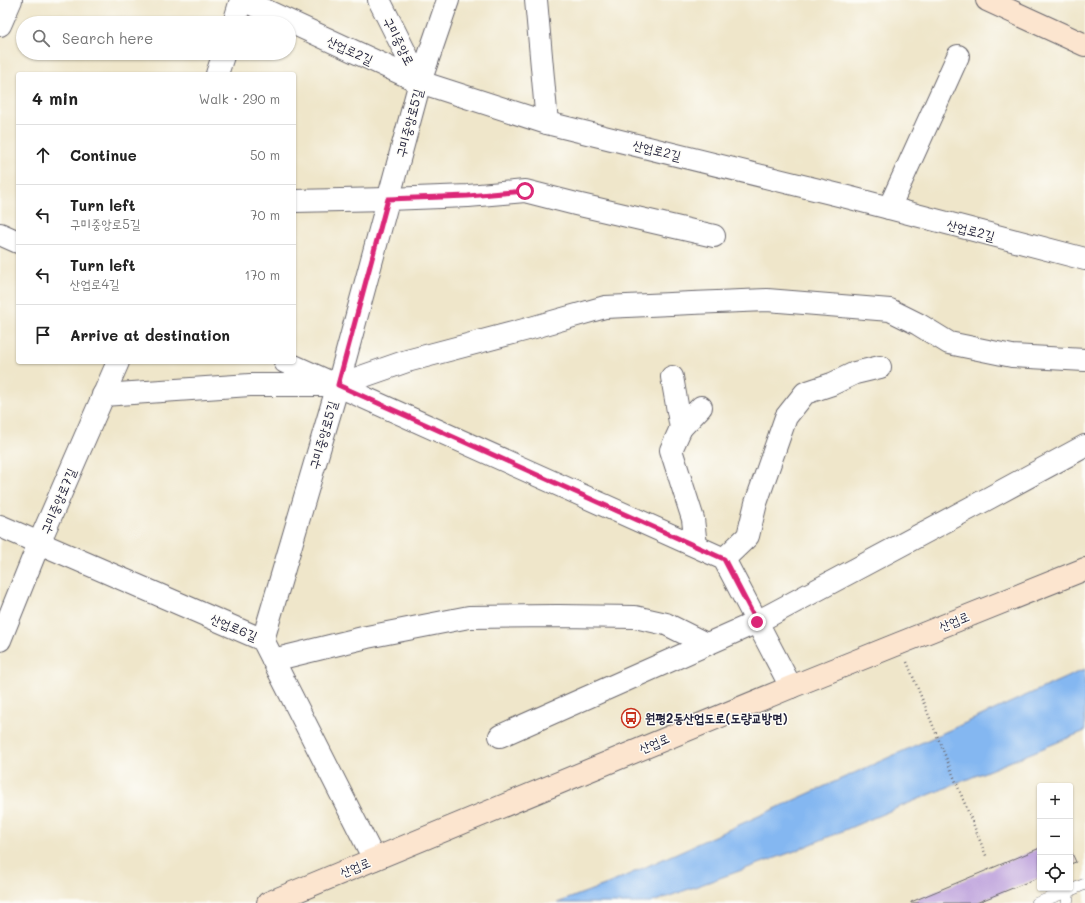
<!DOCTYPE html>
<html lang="en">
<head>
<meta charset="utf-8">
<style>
  body { margin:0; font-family:Mali,"Poor Story",sans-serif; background:#f2f2f2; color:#222 }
  .controls { position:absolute; right:12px; bottom:12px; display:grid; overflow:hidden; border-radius:4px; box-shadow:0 1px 3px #0004 }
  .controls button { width:36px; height:36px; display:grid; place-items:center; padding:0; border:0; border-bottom:1px solid #e0e0e0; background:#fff; color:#222; font:20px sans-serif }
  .stop { position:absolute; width:12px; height:12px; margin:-9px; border:3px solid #db2777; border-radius:50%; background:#fff }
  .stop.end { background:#db2777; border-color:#fff; box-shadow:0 1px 4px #0008 }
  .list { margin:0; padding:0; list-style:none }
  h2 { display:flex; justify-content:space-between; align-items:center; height:52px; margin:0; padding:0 16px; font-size:17px }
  h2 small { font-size:13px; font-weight:400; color:#767676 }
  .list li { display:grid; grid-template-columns:26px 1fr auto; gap:12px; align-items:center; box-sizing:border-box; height:60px; padding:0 16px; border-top:1px solid #e0e0e0 }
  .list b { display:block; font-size:15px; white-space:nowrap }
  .list p { margin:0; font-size:13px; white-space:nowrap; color:#767676 }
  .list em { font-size:13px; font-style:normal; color:#767676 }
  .icon { flex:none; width:22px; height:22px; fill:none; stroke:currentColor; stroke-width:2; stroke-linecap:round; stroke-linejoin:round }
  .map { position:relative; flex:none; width:1085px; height:903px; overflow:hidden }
  .search { position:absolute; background:#fff; box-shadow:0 1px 3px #0004; left:16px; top:16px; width:280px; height:44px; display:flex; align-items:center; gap:10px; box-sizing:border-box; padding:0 14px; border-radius:22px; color:#767676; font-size:15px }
  .panel { position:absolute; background:#fff; box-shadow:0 1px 3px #0004; left:16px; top:72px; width:280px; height:292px; border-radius:4px }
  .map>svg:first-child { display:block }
  .water { fill:#84b7f1; stroke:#536c96 }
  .building { fill:#c2a8de }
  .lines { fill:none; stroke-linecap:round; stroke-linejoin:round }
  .lane-casing { stroke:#6a676d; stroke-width:12 }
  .street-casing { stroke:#6a676d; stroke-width:24 }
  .secondary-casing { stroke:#6a676d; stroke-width:24 }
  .path { stroke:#6a676d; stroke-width:2.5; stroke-dasharray:1 3; stroke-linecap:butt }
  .lane { stroke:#fff; stroke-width:11 }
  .street { stroke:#fff; stroke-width:22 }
  .secondary { stroke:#fce5cf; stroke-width:22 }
  .route { stroke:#db2777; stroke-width:5 }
  .labels { text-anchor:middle; stroke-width:3; stroke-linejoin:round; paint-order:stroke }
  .street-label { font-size:13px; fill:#22223b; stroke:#fdfcf7 }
  .poi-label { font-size:13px; font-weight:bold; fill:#22223b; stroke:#fdfcf7; text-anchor:start }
</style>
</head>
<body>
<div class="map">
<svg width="1085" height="903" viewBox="0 0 1085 903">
  <rect width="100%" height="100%" fill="#fdfcf7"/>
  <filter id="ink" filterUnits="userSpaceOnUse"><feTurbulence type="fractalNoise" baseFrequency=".025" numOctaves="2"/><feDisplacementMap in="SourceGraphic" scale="8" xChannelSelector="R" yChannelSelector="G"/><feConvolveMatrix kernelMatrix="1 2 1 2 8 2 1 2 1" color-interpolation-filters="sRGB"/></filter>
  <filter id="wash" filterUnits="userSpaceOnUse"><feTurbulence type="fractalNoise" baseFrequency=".012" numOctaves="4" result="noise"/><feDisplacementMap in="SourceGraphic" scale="16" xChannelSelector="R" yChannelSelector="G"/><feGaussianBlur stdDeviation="0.9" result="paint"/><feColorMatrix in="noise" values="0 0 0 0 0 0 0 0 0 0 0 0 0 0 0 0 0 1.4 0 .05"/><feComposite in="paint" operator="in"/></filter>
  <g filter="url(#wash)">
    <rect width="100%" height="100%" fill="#efe6ca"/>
    <path class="water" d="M1085,669v62l-193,79 -97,41 -145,52h-93l53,-20z"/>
    <g id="blocks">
      <g class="building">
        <path d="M1040,848v29l-64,26h-65v-1z"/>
        <path d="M1070,849l6,13 -6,2z"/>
      </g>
    </g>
  </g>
  <g filter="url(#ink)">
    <use href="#blocks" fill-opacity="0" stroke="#6a676d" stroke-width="1"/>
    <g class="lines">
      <g class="lane-casing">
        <g id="lane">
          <path d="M1069,891l16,-7"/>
          <path d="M1037,903l32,-12 -2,12"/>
        </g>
      </g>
      <g class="street-casing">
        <g id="street">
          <path d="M243,0l177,82 127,41 304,75 234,61"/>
          <path d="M379,0l41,82"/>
          <path d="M536,0l11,123"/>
          <path d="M234,23l7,-23"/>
          <path d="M0,25l11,-25"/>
          <path d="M217,74l7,-21"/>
          <path d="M294,201l94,-2 80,-3 57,-5 51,13 138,32"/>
          <path d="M889,208l69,-152"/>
          <path d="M0,234l18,8"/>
          <path d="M285,362l439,197 67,128"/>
          <path d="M672,377l9,51"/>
          <path d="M103,395l147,-10h88l69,-24 117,-31 81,-23 87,-4 75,-3 123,10 28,14 31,19 63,13 73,4"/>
          <path d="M0,526l263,114 111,219"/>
          <path d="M696,546l-3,-27 -22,-69 10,-22 20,-21"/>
          <path d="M724,559l24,-23 8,-33 30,-86 19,-24 27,-9 23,-11 25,-6"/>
          <path d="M0,640l39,-97 79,-181"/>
          <path d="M263,640l75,-255 82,-303 28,-82"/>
          <path d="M273,660l94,-23 102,-20 89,-1 77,1 31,7 40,20"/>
          <path d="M500,736l257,-114 232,-124 96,-52"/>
        </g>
      </g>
      <g class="secondary-casing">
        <g id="secondary">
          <path d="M987,0l98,45"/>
          <path d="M268,903l523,-216 294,-118"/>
        </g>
      </g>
      <path class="path" d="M907,662l80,196"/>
      <use href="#lane" class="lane"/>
      <use href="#street" class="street"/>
      <use href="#secondary" class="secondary"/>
    </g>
  </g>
  <g class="lines" filter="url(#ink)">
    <path class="route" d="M525,191l-57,5 -80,3 -50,186 386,174 33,63"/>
  </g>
  <defs>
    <g id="bus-ring" transform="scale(1)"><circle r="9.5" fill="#fdfcf7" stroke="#c8321e" stroke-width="1.5"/><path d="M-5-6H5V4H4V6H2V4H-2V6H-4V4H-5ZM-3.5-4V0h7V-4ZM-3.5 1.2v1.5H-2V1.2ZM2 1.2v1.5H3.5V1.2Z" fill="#c8321e"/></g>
  </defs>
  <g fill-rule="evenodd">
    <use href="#bus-ring" x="631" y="718"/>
  </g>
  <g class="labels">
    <g class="street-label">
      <text transform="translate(399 41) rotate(63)" y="5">구미중앙로</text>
      <text transform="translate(350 50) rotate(25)" y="5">산업로2길</text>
      <text transform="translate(409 123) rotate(-75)" y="5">구미중앙로5길</text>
      <text transform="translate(657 150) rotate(14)" y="5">산업로2길</text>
      <text transform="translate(971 230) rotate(15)" y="5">산업로2길</text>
      <text transform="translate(323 435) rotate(-74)" y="5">구미중앙로5길</text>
      <text transform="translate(58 501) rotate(-67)" y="5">구미중앙로7길</text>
      <text transform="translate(954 621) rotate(-22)" y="5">산업로</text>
      <text transform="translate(234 627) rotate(23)" y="5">산업로6길</text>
      <text transform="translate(654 743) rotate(-23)" y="5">산업로</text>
      <text transform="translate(355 867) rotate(-22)" y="5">산업로</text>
    </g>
    <g class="poi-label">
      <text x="645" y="723">원평2동산업도로(도량교방면)</text>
    </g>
  </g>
</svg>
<div class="controls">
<button>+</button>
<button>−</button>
<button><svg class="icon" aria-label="locate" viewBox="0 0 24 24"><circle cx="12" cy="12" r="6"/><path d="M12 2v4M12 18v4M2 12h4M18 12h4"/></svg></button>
</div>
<div class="stop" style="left:525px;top:191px"></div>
<div class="stop end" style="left:757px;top:622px"></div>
<div class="search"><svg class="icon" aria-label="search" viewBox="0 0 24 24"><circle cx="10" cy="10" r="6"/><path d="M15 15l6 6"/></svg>Search here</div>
<section class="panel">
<h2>4 min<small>Walk · 290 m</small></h2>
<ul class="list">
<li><svg class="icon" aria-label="ahead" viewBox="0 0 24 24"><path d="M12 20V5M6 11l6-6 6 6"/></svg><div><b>Continue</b></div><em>50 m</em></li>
<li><svg class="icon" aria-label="left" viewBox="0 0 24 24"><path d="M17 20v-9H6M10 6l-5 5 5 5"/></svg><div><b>Turn left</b><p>구미중앙로5길</p></div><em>70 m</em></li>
<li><svg class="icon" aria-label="left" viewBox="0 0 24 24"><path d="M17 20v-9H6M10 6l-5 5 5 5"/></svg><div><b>Turn left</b><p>산업로4길</p></div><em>170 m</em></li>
<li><svg class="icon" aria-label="arrive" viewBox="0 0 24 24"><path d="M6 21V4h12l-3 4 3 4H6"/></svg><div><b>Arrive at destination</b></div></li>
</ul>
</section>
</div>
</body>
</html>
